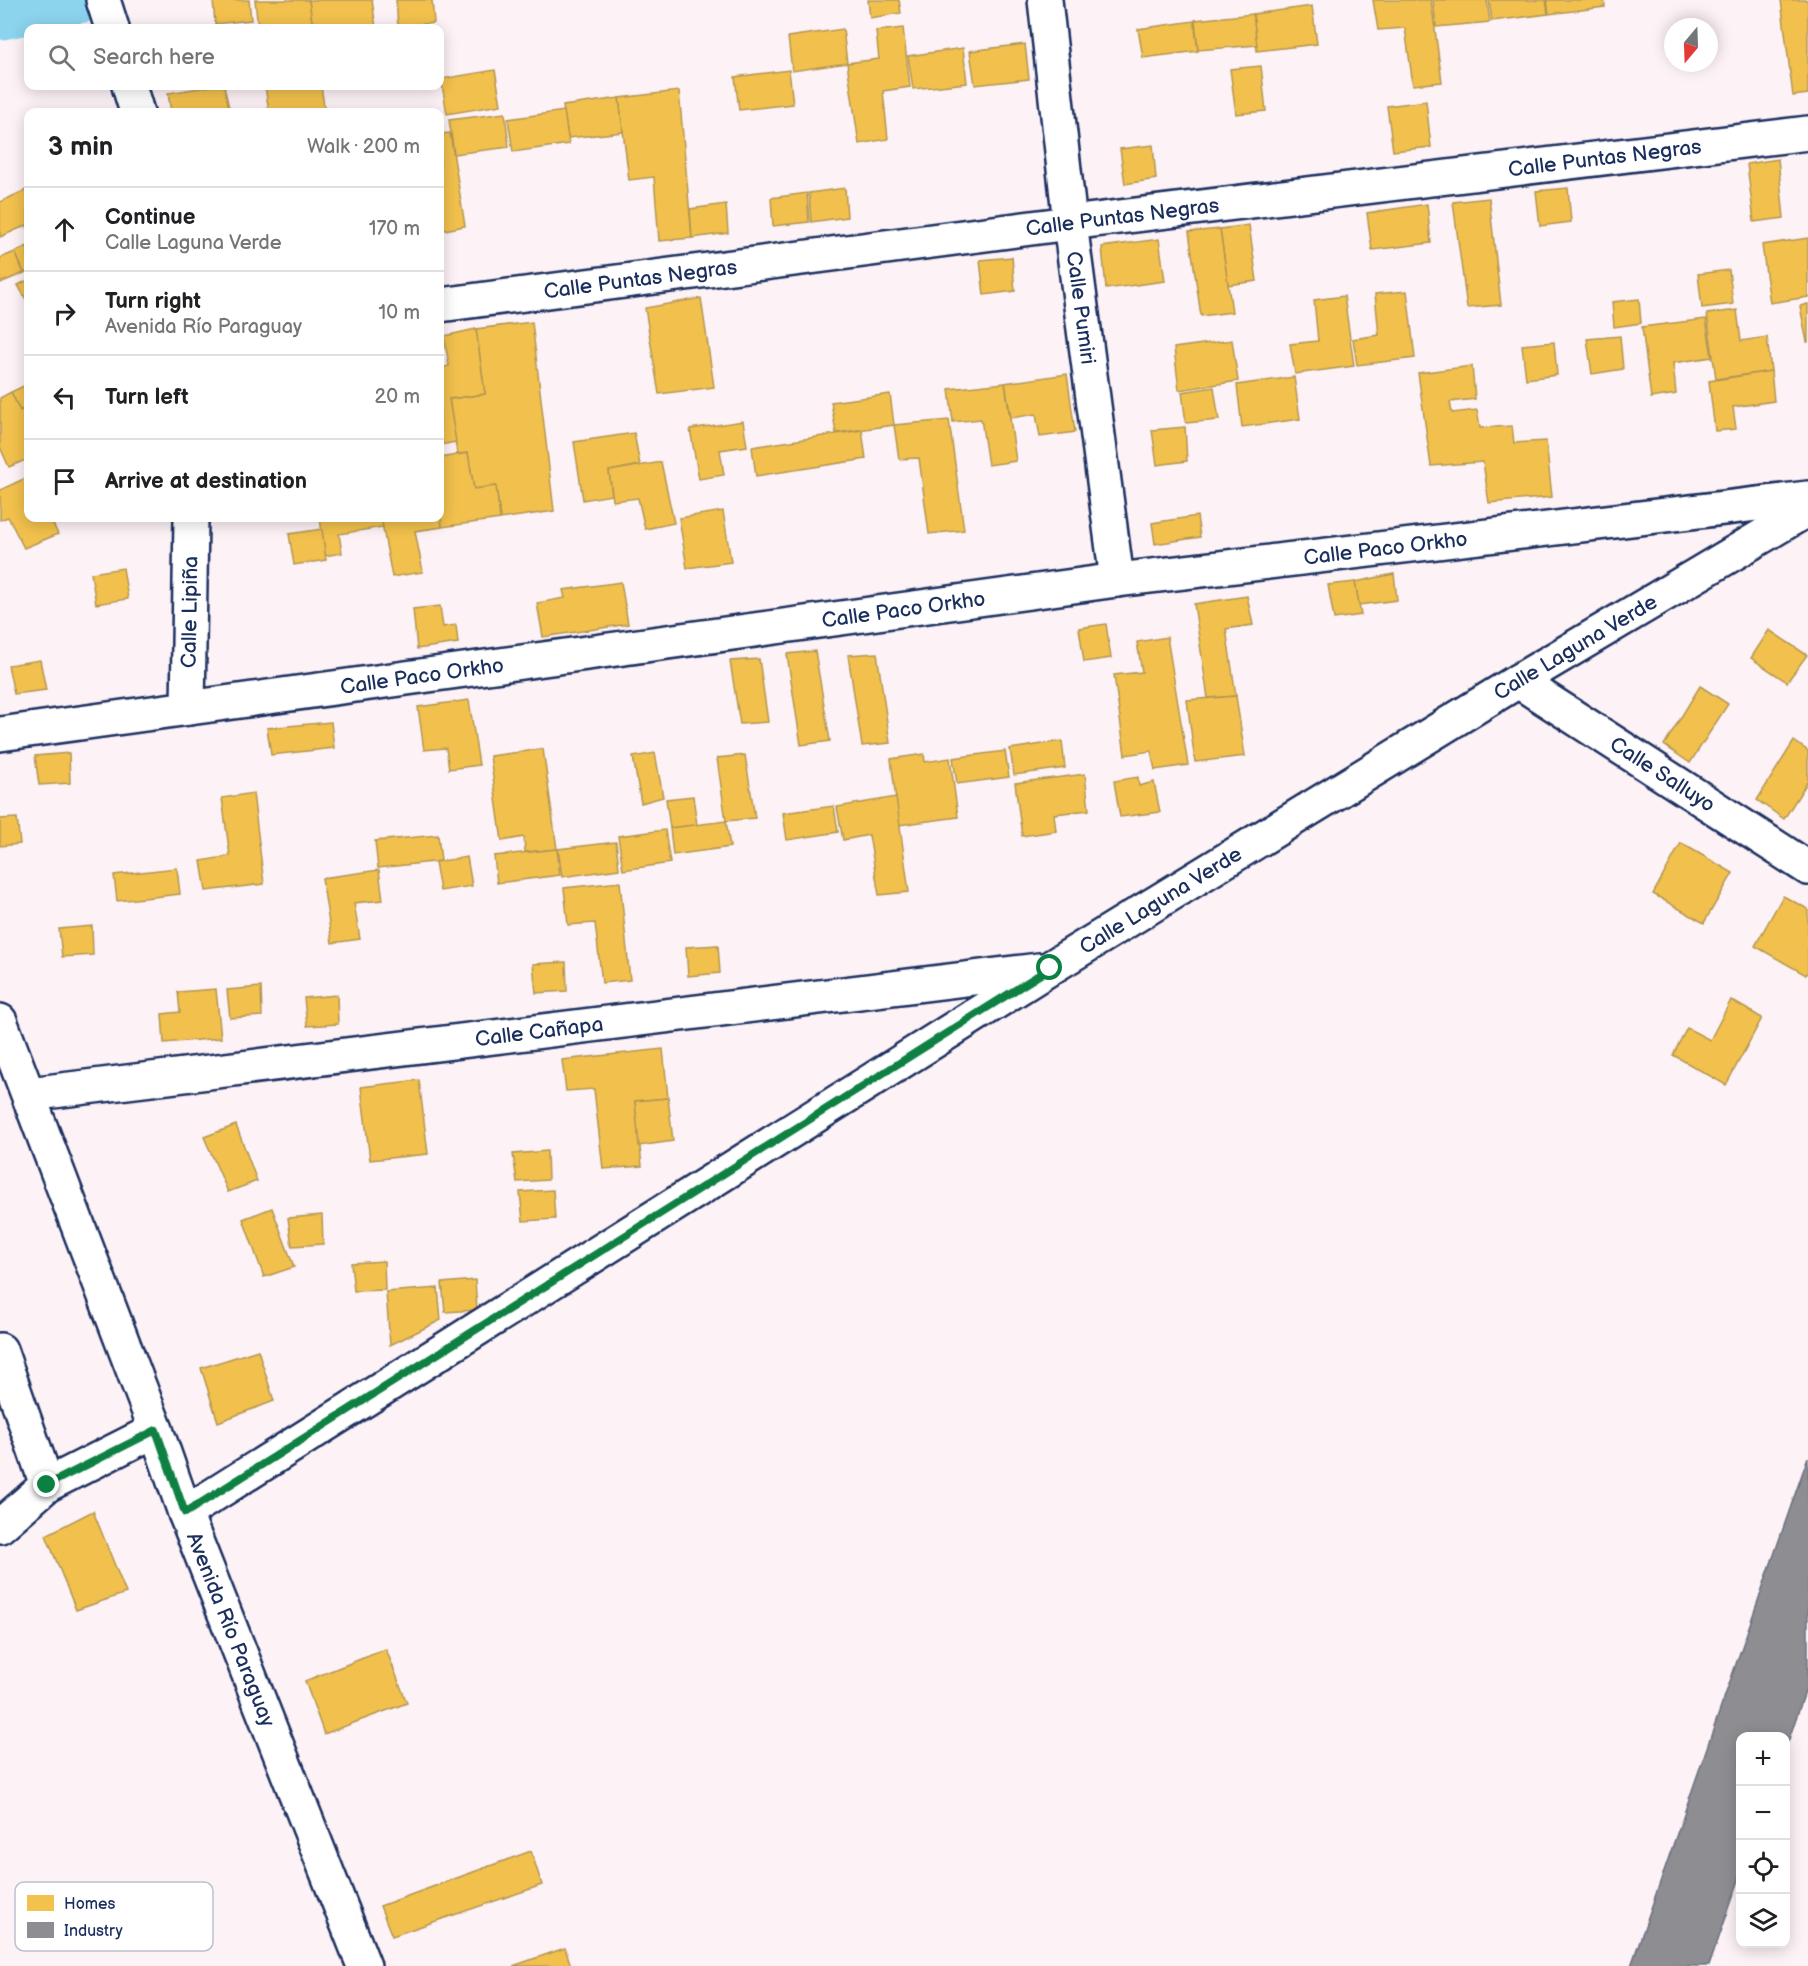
<!DOCTYPE html>
<html lang="en">
<head>
<meta charset="utf-8">
<style>
  body { margin:0; font-family:"Balsamiq Sans",sans-serif; background:#f2f2f2; color:#202124 }
  .controls { position:absolute; right:18px; bottom:18px; display:grid; overflow:hidden; border-radius:12px; box-shadow:0 3px 15px #0003 }
  .controls button { width:54px; height:54px; display:grid; place-items:center; padding:0; border:0; border-bottom:2px solid #e0e0e0; background:#fff; color:#202124; font:30px sans-serif }
  .compass { position:absolute; left:1664px; top:18px; width:54px; height:54px; border-radius:50%; background:#fff; box-shadow:0 3px 15px #0003; rotate:199deg }
  .stop { position:absolute; width:18px; height:18px; margin:-14px; border:4px solid #0b8043; border-radius:50%; background:#fff }
  .stop.end { background:#0b8043; border-color:#fff; box-shadow:0 2px 6px #0008 }
  .list { margin:0; padding:0; list-style:none }
  h2 { display:flex; justify-content:space-between; align-items:center; height:78px; margin:0; padding:0 24px; font-size:26px }
  h2 small { font-size:20px; font-weight:400; color:#757577 }
  .list li { display:grid; grid-template-columns:39px 1fr auto; gap:18px; align-items:center; box-sizing:border-box; height:84px; padding:0 24px; border-top:2px solid #e0e0e0 }
  .list b { display:block; font-size:22px; white-space:nowrap }
  .list p { margin:0; font-size:20px; white-space:nowrap; color:#757577 }
  .list em { font-size:20px; font-style:normal; color:#757577 }
  .icon { flex:none; width:33px; height:33px; fill:none; stroke:currentColor; stroke-width:2; stroke-linecap:round; stroke-linejoin:round }
  .map { position:relative; flex:none; width:1808px; height:1966px; overflow:hidden }
  .search { position:absolute; background:#fff; box-shadow:0 3px 15px #0003; left:24px; top:24px; width:420px; height:66px; display:flex; align-items:center; gap:15px; box-sizing:border-box; padding:0 21px; border-radius:12px; color:#757577; font-size:22px }
  .panel { position:absolute; background:#fff; box-shadow:0 3px 15px #0003; left:24px; top:108px; width:420px; height:414px; border-radius:12px }
  .map>svg:first-child { display:block }
  .homes { fill:#f2c14e; stroke:#b29553; stroke-width:1.5 }
  .industry { fill:#8d8d92; stroke:#6b7182; stroke-width:1.5 }
  .lines { fill:none; stroke-linecap:round; stroke-linejoin:round }
  .canal { stroke:#8cd3ee; stroke-width:44 }
  .minor-casing { stroke:#1b2f5e; stroke-width:38 }
  .minor { stroke:#fff; stroke-width:33 }
  .route { stroke:#0b8043; stroke-width:8 }
  .labels { text-anchor:middle; stroke-width:6; stroke-linejoin:round; paint-order:stroke }
  .street-label { font-size:21px; fill:#1b2f5e; stroke:#fff }
  .key { fill:#fff; stroke:#bbc1cf; stroke-width:1.5 }
  .key-label { font-size:16px; fill:#1b2f5e }
</style>
</head>
<body>
<div class="map">
<svg width="1808" height="1966" viewBox="0 0 1808 1966">
  <rect width="100%" height="100%" fill="#fdf2f6"/>
  <filter id="ink" filterUnits="userSpaceOnUse"><feTurbulence type="fractalNoise" baseFrequency=".0167" numOctaves="2"/><feDisplacementMap in="SourceGraphic" scale="12" xChannelSelector="R" yChannelSelector="G"/><feConvolveMatrix kernelMatrix="1 2 1 2 8 2 1 2 1" color-interpolation-filters="sRGB"/></filter>
  <g filter="url(#ink)">
    <g class="homes">
      <path d="M213,0h36l2,20 -36,4z"/>
      <path d="M255,0h54l4,28h-55z"/>
      <path d="M309,0h63l4,28h-63z"/>
      <path d="M396,0h36l2,23 -36,4z"/>
      <path d="M868,0h31l2,13 -31,5z"/>
      <path d="M1373,0h58l11,82 -29,3 -8,-57 -27,2z"/>
      <path d="M1433,0h54l3,22 -54,5z"/>
      <path d="M1489,0h57l2,14 -56,7z"/>
      <path d="M1547,0h57l1,7 -56,7z"/>
      <path d="M1781,0h27v94l-15,2z"/>
      <path d="M1312,6l5,38 -60,7 -4,-37z"/>
      <path d="M1253,14l4,31 -59,5 -3,-30z"/>
      <path d="M1194,21l4,30 -55,7 -5,-29z"/>
      <path d="M903,28l7,59 -27,4 5,48 -29,5 -12,-81 32,-4 -3,-28z"/>
      <path d="M843,29l4,34 -55,8 -4,-34z"/>
      <path d="M1025,44l4,35 -54,6 -5,-34z"/>
      <path d="M963,48l4,35 -54,6 -5,-33z"/>
      <path d="M1261,66l5,45 -30,3 -6,-45z"/>
      <path d="M495,70l6,35 -54,9 -6,-35z"/>
      <path d="M789,70l4,34 -54,6 -4,-33z"/>
      <path d="M212,86h12l6,26h-59l-3,-19z"/>
      <path d="M265,86h56l4,26h-56z"/>
      <path d="M679,91l13,147 -33,3 -5,-64 -25,3 -10,-82z"/>
      <path d="M619,98l4,34 -55,6 -5,-32z"/>
      <path d="M1426,101l5,46 -38,4 -6,-45z"/>
      <path d="M564,111l5,33 -56,8 -5,-33z"/>
      <path d="M505,113l4,34 -55,7 -5,-34z"/>
      <path d="M450,133l15,93 -25,5v-97z"/>
      <path d="M1153,145l3,34 -31,5 -5,-35z"/>
      <path d="M1778,159l6,59 -30,4 -7,-58z"/>
      <path d="M845,188l2,29 -36,5 -2,-29z"/>
      <path d="M1568,188l3,34 -31,4 -4,-35z"/>
      <path d="M28,189v40l-1,-4 -27,12v-35z"/>
      <path d="M807,193l2,29 -36,4 -2,-28z"/>
      <path d="M1489,198l12,107 -34,3 -14,-106z"/>
      <path d="M726,204l2,29 -36,5 -2,-29z"/>
      <path d="M1427,204l4,39 -59,7 -5,-37z"/>
      <path d="M1249,225l8,56 -29,4 -8,-56z"/>
      <path d="M1220,229l12,83 -31,4 -12,-84z"/>
      <path d="M1808,238v59l-38,6 -8,-58z"/>
      <path d="M1159,239l6,42 -59,8 -4,-42z"/>
      <path d="M28,246v25l-4,2 -9,-21z"/>
      <path d="M15,252l9,21 -24,10v-25z"/>
      <path d="M1012,257l3,34 -31,4 -4,-35z"/>
      <path d="M1729,270l4,34 -31,4 -4,-34z"/>
      <path d="M28,280v23l-10,-18z"/>
      <path d="M1407,291l8,67 -58,7 -4,-26 26,-4 -4,-41z"/>
      <path d="M1344,296l10,70 -59,8 -5,-30 28,-3 -4,-41z"/>
      <path d="M701,298l13,89 -55,7 -14,-86z"/>
      <path d="M1639,299l2,24 -27,4 -2,-25z"/>
      <path d="M1808,304v38h-1l-7,-36z"/>
      <path d="M1737,310l4,31 26,-4 4,34 -55,8 -9,-65z"/>
      <path d="M1706,319l6,38 -39,6 3,31 -25,4 -9,-71z"/>
      <path d="M532,322l22,189 -54,8 -4,-33 -22,3 -6,-36 -11,1 -8,-55 36,-5 -9,-65z"/>
      <path d="M476,329l9,65 -36,5 7,43 -16,3v-77l9,-2 -5,-30z"/>
      <path d="M1620,336l3,33 -31,5 -5,-35z"/>
      <path d="M1232,340l6,41 -59,9 -5,-42z"/>
      <path d="M1554,342l3,33 -31,4 -4,-34z"/>
      <path d="M1472,366l3,33 -25,3 2,11 25,-3 3,18 32,-2 2,17 32,-2 6,56 -63,6 -6,-41 -52,4 -13,-93z"/>
      <path d="M1771,371l3,30 -41,6 3,22 -21,2 -6,-50z"/>
      <path d="M1067,374l8,58 -35,5 -4,-23 -25,4 -6,-35z"/>
      <path d="M1294,377l6,42 -58,8 -5,-42z"/>
      <path d="M1005,383l11,78 -28,4 -7,-46 -28,3 -4,-33z"/>
      <path d="M28,384v22l-8,5 -9,-19z"/>
      <path d="M1214,387l5,33 -33,3 -4,-31z"/>
      <path d="M11,392l9,19 8,-5v53l-19,8 -9,-20v-49z"/>
      <path d="M890,394l4,31 -58,8 -5,-31z"/>
      <path d="M949,420l15,110 -35,4 -10,-76 -20,1 -5,-34z"/>
      <path d="M743,421l4,25 -27,4 4,25 -25,4 -9,-50z"/>
      <path d="M1185,427l2,34 -30,4 -5,-35z"/>
      <path d="M862,430l4,29 -110,17 -4,-29z"/>
      <path d="M634,433l6,32 -31,6 3,24 -29,5 -9,-58z"/>
      <path d="M468,453l6,36 22,-3 4,33 -58,8 -2,-18v-51z"/>
      <path d="M661,462l13,61 -29,6 -7,-31 -25,3 -4,-30z"/>
      <path d="M28,477v41h22l8,16 -34,14 -16,-31 -8,3v-30z"/>
      <path d="M440,509l2,18 -27,4 8,41 -31,5 -11,-59h59z"/>
      <path d="M723,511l8,51 -44,6 -8,-50z"/>
      <path d="M1197,516l3,21 -45,7 -3,-21z"/>
      <path d="M320,518h61l2,9 -44,7 3,19 -17,3z"/>
      <path d="M322,529l4,31 -32,5 -5,-31z"/>
      <path d="M123,568l5,31 -32,5 -5,-31z"/>
      <path d="M1394,574l3,26 -38,5 -4,-23z"/>
      <path d="M621,582l7,42 -85,13 -6,-34 28,-5 -2,-8z"/>
      <path d="M1355,582l6,33 -27,4 -6,-34z"/>
      <path d="M1247,596l6,29 -27,4 10,67 -28,2 -14,-94z"/>
      <path d="M440,606l3,21 13,-2 2,18 -41,6 -4,-40z"/>
      <path d="M1106,624l5,34 -27,4 -5,-34z"/>
      <path d="M1769,630l38,25 -20,27 -36,-24z"/>
      <path d="M1167,637l21,128 -33,5 -4,-19 -26,4 -11,-80 28,-3 -5,-30z"/>
      <path d="M815,651l15,90 -29,4 -14,-91z"/>
      <path d="M877,653l13,90 -28,3 -14,-91z"/>
      <path d="M759,659l9,63 -28,2 -10,-63z"/>
      <path d="M40,660l6,30 -32,4 -6,-29z"/>
      <path d="M1700,686l28,18 -38,59 -26,-18z"/>
      <path d="M1236,696l9,60 -50,6 -8,-62z"/>
      <path d="M469,700l10,65 -30,4 -3,-21 -22,2 -6,-43z"/>
      <path d="M331,722l3,26 -63,7 -4,-27z"/>
      <path d="M1062,741l3,27 -51,7 -4,-26z"/>
      <path d="M1794,741l14,10v30l-24,38 -27,-19z"/>
      <path d="M543,749l14,100 -32,3 -1,-15 -22,4 -12,-85z"/>
      <path d="M1005,751l4,26 -52,7 -4,-26z"/>
      <path d="M69,753l1,30 -31,2 -4,-29z"/>
      <path d="M655,753l8,44 -22,6 -8,-46z"/>
      <path d="M924,754l1,8 25,-4 8,59 -59,8 -8,-66z"/>
      <path d="M745,755l10,63 -29,3 -9,-63z"/>
      <path d="M1085,774l4,36 -35,4 2,17 -34,5 -7,-53z"/>
      <path d="M1138,777l1,9 15,-4 6,30 -40,5 -6,-36z"/>
      <path d="M253,793l11,91 -58,7 -5,-30 29,-5 -8,-58z"/>
      <path d="M693,796l4,29 -27,3 -4,-29z"/>
      <path d="M896,797l13,95 -30,3 -10,-60 -26,5 -6,-33z"/>
      <path d="M834,806l4,26 -51,8 -4,-27z"/>
      <path d="M17,818l3,26 -20,2v-27z"/>
      <path d="M726,821l4,26 -57,8 -3,-27z"/>
      <path d="M665,830l5,33 -47,7 -5,-34z"/>
      <path d="M438,835l3,26 -63,7 -3,-27z"/>
      <path d="M616,842l3,27 -57,8 -4,-28z"/>
      <path d="M1681,843l52,30 -29,50 -51,-29z"/>
      <path d="M557,849l3,26 -63,8 -3,-27z"/>
      <path d="M467,857l5,29 -32,5 -5,-29z"/>
      <path d="M177,868l3,26 -63,7 -3,-26z"/>
      <path d="M379,870l4,30 -29,3 6,36 -28,4 -10,-65z"/>
      <path d="M620,882l10,98 -28,3 -7,-60 -27,2 -4,-37z"/>
      <path d="M1783,896l25,13v63l-2,3 -51,-29z"/>
      <path d="M92,926l1,29 -31,2 -3,-28z"/>
      <path d="M718,945l2,28 -32,3 -2,-29z"/>
      <path d="M566,962l1,29 -31,2 -3,-29z"/>
      <path d="M261,987l1,29 -32,2 -3,-28z"/>
      <path d="M216,989l5,49 -57,5 -2,-29 18,-2 -2,-20z"/>
      <path d="M337,995l1,29 -31,2 -3,-28z"/>
      <path d="M1731,1000l31,18 -36,67 -53,-30 14,-27 23,12z"/>
      <path d="M663,1049l5,49 -33,3 7,65 -39,3 -9,-80 -28,2 -4,-31z"/>
      <path d="M419,1080l9,74 -58,6 -9,-73z"/>
      <path d="M668,1098l5,43 -34,5 -4,-45z"/>
      <path d="M236,1125l21,56 -29,11 -24,-55z"/>
      <path d="M547,1151l1,29 -31,2 -4,-28z"/>
      <path d="M553,1190l2,29 -32,2 -3,-29z"/>
      <path d="M272,1208l22,59 -30,10 -21,-58z"/>
      <path d="M322,1215l1,29 -31,2 -4,-28z"/>
      <path d="M384,1261l1,29 -31,1 -3,-28z"/>
      <path d="M475,1280l2,30 -32,2 -3,-29z"/>
      <path d="M438,1288l3,32 -51,25 -4,-53z"/>
      <path d="M258,1350l16,51 -56,21 -17,-54z"/>
      <path d="M93,1511l33,82 -50,17 -30,-75z"/>
      <path d="M386,1649l21,54 -83,31 -19,-53z"/>
      <path d="M531,1851l11,34 -150,51 -12,-30z"/>
      <path d="M565,1948l6,18h-58z"/>
    </g>
    <path class="industry" d="M1808,1457v226l-22,65v-12h-46v141l-31,89h-78z"/>
    <g class="lines">
      <path class="canal" d="M0,18l85,-18"/>
      <g class="minor-casing">
        <g id="minor">
          <path d="M103,0l9,28"/>
          <path id="s1" d="M1045,0l25,223 47,357"/>
          <path d="M129,86l8,26"/>
          <path id="s2" d="M440,305l630,-82 738,-90"/>
          <path id="s3" d="M1518,681l290,187"/>
          <path id="s4" d="M188,708l3,-190"/>
          <path id="s5" d="M0,734l1117,-154 691,-82"/>
          <path id="s6" d="M0,1021l156,409 29,83 179,453"/>
          <path id="s7" d="M29,1094l1010,-124"/>
          <path d="M0,1350l47,135"/>
          <path id="s8" d="M185,1513l865,-545 468,-287 290,-172"/>
          <path d="M0,1526l47,-41 109,-55"/>
        </g>
      </g>
      <use href="#minor" class="minor"/>
    </g>
  </g>
  <g class="lines" filter="url(#ink)">
    <path class="route" d="M47,1485l109,-55 29,83 865,-545"/>
  </g>
  <g class="labels">
    <g class="street-label">
      <text dy="7" stroke="none"><textPath href="#s2" startOffset="1174">Calle Puntas Negras</textPath></text>
      <text dy="7" stroke="none"><textPath href="#s2" startOffset="688">Calle Puntas Negras</textPath></text>
      <text dy="7" stroke="none"><textPath href="#s2" startOffset="202">Calle Puntas Negras</textPath></text>
      <text dy="7" stroke="none"><textPath href="#s1" startOffset="310">Calle Pumiri</textPath></text>
      <text dy="7" stroke="none"><textPath href="#s5" startOffset="1398">Calle Paco Orkho</textPath></text>
      <text dy="7" stroke="none"><textPath href="#s5" startOffset="912">Calle Paco Orkho</textPath></text>
      <text dy="7" stroke="none"><textPath href="#s4" startOffset="96">Calle Lipiña</textPath></text>
      <text dy="7" stroke="none"><textPath href="#s8" startOffset="1638">Calle Laguna Verde</textPath></text>
      <text dy="7" stroke="none"><textPath href="#s5" startOffset="426">Calle Paco Orkho</textPath></text>
      <text dy="7" stroke="none"><textPath href="#s3" startOffset="172">Calle Salluyo</textPath></text>
      <text dy="7" stroke="none"><textPath href="#s8" startOffset="1152">Calle Laguna Verde</textPath></text>
      <text dy="7" stroke="none"><textPath href="#s7" startOffset="514">Calle Cañapa</textPath></text>
      <text dy="7" stroke="none"><textPath href="#s6" startOffset="651">Avenida Río Paraguay</textPath></text>
    </g>
  </g>
  <rect x="15" y="1882" width="198" height="69" rx="9" class="key"/>
  <rect x="27" y="1895" width="27" height="16" fill="#f2c14e"/>
  <rect x="27" y="1922" width="27" height="16" fill="#8d8d92"/>
  <g class="key-label">
    <text x="64" y="1909">Homes</text>
    <text x="64" y="1936">Industry</text>
  </g>
</svg>
<div class="controls">
<button>+</button>
<button>−</button>
<button><svg class="icon" aria-label="locate" viewBox="0 0 24 24"><circle cx="12" cy="12" r="6"/><path d="M12 2v4M12 18v4M2 12h4M18 12h4"/></svg></button>
<button><svg class="icon" aria-label="layers" viewBox="0 0 24 24"><path d="M12 4l9 5-9 5-9-5zM3 14l9 5 9-5"/></svg></button>
</div>
<svg class="compass" viewBox="-18 -18 36 36"><path d="M0-13l5 13h-10z" fill="#e53935"/><path d="M0 13l5-13h-10z" fill="#757577"/></svg>
<div class="stop" style="left:1050px;top:968px"></div>
<div class="stop end" style="left:47px;top:1485px"></div>
<div class="search"><svg class="icon" aria-label="search" viewBox="0 0 24 24"><circle cx="10" cy="10" r="6"/><path d="M15 15l6 6"/></svg>Search here</div>
<section class="panel">
<h2>3 min<small>Walk · 200 m</small></h2>
<ul class="list">
<li><svg class="icon" aria-label="ahead" viewBox="0 0 24 24"><path d="M12 20V5M6 11l6-6 6 6"/></svg><div><b>Continue</b><p>Calle Laguna Verde</p></div><em>170 m</em></li>
<li><svg class="icon" aria-label="right" viewBox="0 0 24 24"><path d="M7 20v-9h11M14 6l5 5-5 5"/></svg><div><b>Turn right</b><p>Avenida Río Paraguay</p></div><em>10 m</em></li>
<li><svg class="icon" aria-label="left" viewBox="0 0 24 24"><path d="M17 20v-9H6M10 6l-5 5 5 5"/></svg><div><b>Turn left</b></div><em>20 m</em></li>
<li><svg class="icon" aria-label="arrive" viewBox="0 0 24 24"><path d="M6 21V4h12l-3 4 3 4H6"/></svg><div><b>Arrive at destination</b></div></li>
</ul>
</section>
</div>
</body>
</html>
